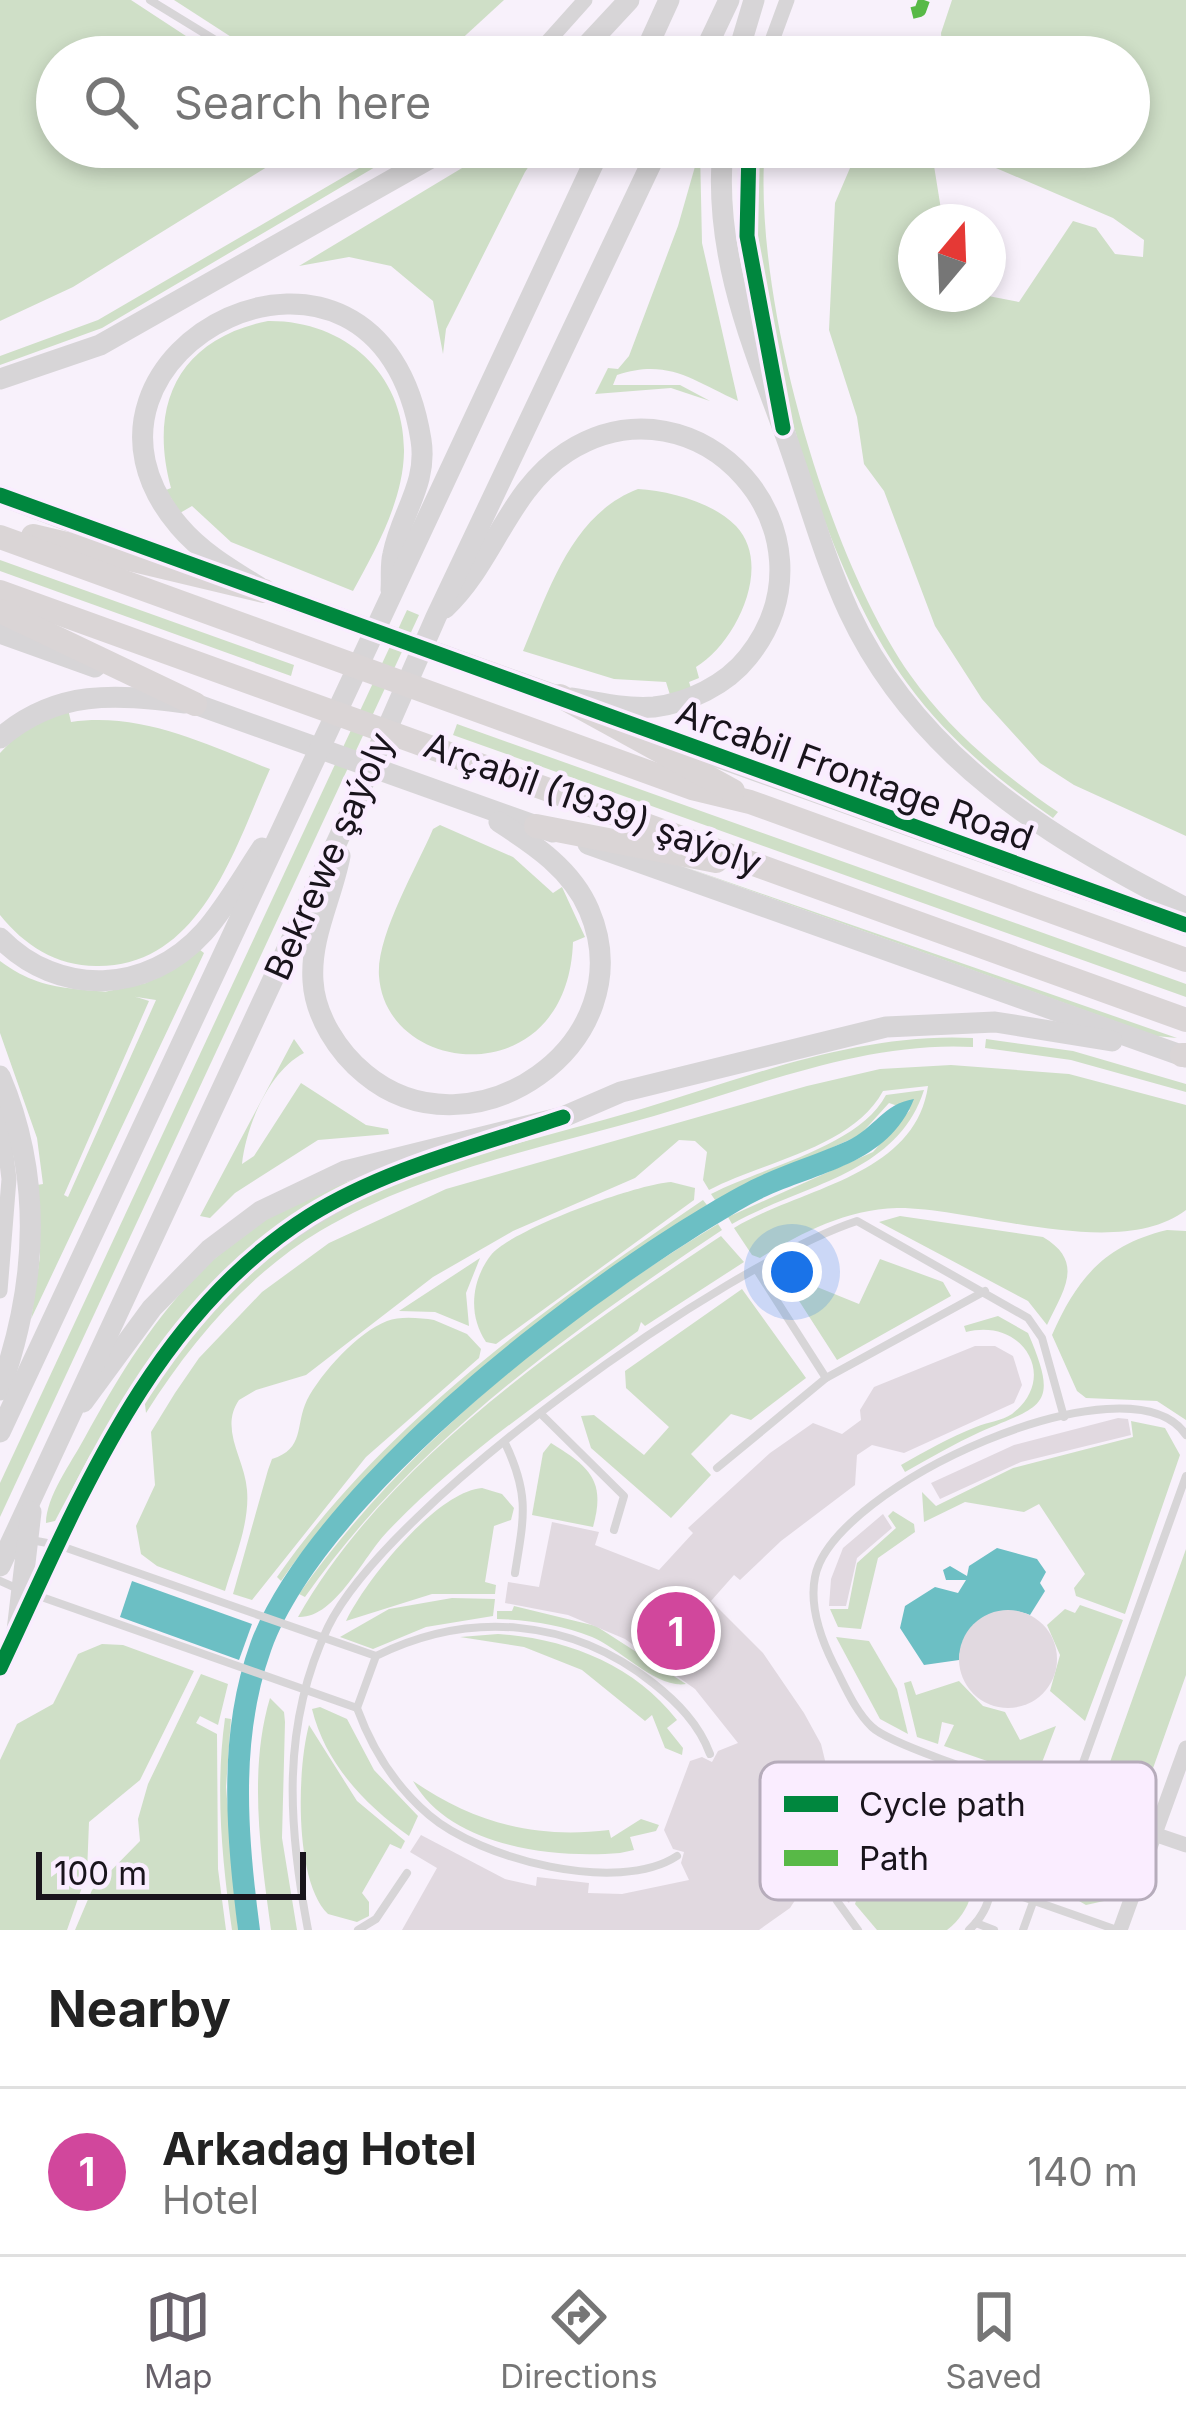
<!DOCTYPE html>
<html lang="en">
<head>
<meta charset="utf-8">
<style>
  body { margin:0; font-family:Inter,sans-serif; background:#f2f2f2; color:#222 }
  .compass { position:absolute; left:898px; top:204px; width:108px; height:108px; border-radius:50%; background:#fff; box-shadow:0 6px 18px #0003; rotate:19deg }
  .scale { position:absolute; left:36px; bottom:30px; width:270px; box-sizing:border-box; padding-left:12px; border:6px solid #19141c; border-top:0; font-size:33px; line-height:42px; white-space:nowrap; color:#19141c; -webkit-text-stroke:9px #faedff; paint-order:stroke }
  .you { position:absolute; left:792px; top:1272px; width:42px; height:42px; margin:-30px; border:9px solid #fff; border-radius:50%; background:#1a73e8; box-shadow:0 0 0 18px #1a73e833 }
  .badge { display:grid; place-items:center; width:78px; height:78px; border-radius:50%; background:#67616a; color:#fff; font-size:39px; font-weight:700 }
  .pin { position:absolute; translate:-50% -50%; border:6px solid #fff; box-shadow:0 3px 12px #0006 }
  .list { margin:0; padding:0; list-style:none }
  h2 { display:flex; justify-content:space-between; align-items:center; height:156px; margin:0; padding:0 48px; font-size:51px }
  h2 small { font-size:39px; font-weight:400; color:#767676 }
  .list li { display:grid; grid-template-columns:78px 1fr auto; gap:36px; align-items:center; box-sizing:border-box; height:168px; padding:0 48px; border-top:3px solid #e0e0e0 }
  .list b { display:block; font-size:45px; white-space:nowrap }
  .list p { margin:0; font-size:39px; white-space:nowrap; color:#767676 }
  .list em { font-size:39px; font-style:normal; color:#767676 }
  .icon { flex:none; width:66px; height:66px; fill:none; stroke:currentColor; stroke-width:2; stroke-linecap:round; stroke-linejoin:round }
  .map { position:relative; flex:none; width:1186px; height:1930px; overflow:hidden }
  .search { position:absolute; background:#fff; box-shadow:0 6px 18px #0003; left:36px; right:36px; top:36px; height:132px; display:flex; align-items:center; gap:30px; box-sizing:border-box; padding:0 42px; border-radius:66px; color:#767676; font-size:45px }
  .sheet { height:324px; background:#fff }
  nav { display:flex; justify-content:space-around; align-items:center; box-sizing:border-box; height:168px; border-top:3px solid #e0e0e0; background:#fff; font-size:33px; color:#767676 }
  nav a { display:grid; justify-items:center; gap:6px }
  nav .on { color:#67616a }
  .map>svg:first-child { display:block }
  .green { fill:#cfdfc7 }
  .water { fill:#6cbfc4 }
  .building { fill:#e1d9e0 }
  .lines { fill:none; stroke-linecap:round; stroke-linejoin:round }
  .lane { stroke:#d7d5d7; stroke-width:8 }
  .street { stroke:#d7d5d7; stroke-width:15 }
  .secondary { stroke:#d7d5d7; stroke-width:21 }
  .primary { stroke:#dad5d6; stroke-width:24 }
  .quiet { stroke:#58b947; stroke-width:12; stroke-dasharray:24 12; stroke-linecap:butt }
  .cycleway-casing { stroke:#faedff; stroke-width:22 }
  .cycleway { stroke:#00873e; stroke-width:15 }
  .labels { text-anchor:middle; stroke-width:9; stroke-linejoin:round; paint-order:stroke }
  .street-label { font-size:36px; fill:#19141c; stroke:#faedff }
  .key { fill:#faedff; stroke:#b6acbb; stroke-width:3 }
  .key-label { font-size:33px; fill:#19141c }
</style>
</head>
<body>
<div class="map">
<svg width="1186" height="1930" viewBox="0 0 1186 1930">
  <rect width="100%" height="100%" fill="#f8f1fb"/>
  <g class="green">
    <path d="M0,0h131l87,57h-161v90h242l-226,140 -73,34z"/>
    <path d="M174,0h330l-62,57h-180z"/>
    <path d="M952,0h234v836l-112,-51 -34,-22 -58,-64 -47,-73 -51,-135 -20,-27 -7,-47 -28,-87 6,-127 24,-56h72l12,75h-27v72h62l41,8 54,-81 23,7 19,26 28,3 1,-17 -31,-22 -145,-62 -5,-9h166v-90h-186l-2,-24z"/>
    <path d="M395,147h14l-307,181 -102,37v-9l98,-36z"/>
    <path d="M497,147h58l-14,14 -8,-1 -8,12 -79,157 -3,25 -10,-53 -42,-35 -42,-9 -50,9z"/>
    <path d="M757,147h8c-13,147 61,409 146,529 39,55 91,98 147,136l-5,6c-55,-38 -106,-80 -146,-135 -89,-121 -163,-386 -150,-536z"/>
    <path d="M700,149l2,94 36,158c-45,-20 -69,-43 -121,-26l-4,10h67l30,16 -39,-13 -76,6 13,-26 10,1 11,-13 49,-130z"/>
    <path d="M268,321c76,-1 137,52 136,131 -1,49 -28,97 -51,139l-122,-49 -39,-36 -12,7 -14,-23 5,-2c-23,-84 8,-149 97,-167z"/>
    <path d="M638,489c31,2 75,13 98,37 38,40 -1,118 -40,141l3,11 -10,4 2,6 -21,7 -4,-13 -52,-3 -91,-28c26,-61 49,-137 115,-162z"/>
    <path d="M0,560l294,105 -3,11 -291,-105z"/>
    <path d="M407,610l12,5 -419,902v-34z"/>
    <path d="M68,709l3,13c72,-10 133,22 199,47 -35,78 -69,199 -174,197 -40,0 -72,-21 -96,-51v-162l20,-21z"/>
    <path d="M457,724l729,260v13l-733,-262z"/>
    <path d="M440,825l73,32 40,36 9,-6 23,50 -12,5c-5,152 -187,136 -194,34 -3,-40 38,-109 54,-147z"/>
    <path d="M665,860l512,178 -21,-2z"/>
    <path d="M200,950l4,3 -173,366 9,-63 -3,-71 6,-1 -6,-46 -37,-105v-72c53,40 95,21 149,40l-85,194 4,2 88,-197 -52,-8 42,-9z"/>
    <path d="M973,1038v9c-108,-6 -216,39 -319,69 -111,32 -233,55 -334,115 -73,44 -129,111 -174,182l-2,-17c46,-62 104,-137 172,-175 100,-56 211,-79 319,-110 110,-33 222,-79 338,-73z"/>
    <path d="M294,1039l10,14c-35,18 -58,73 -62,111l12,-8 47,-73 65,42 22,4 1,5 -71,6 -83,53 -25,25 -10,-2z"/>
    <path d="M986,1039l87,12 113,33v8l-115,-32 -86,-12z"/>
    <path d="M951,1065l118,9 117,31v105c-68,52 -212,-3 -289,-2 -52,2 -94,24 -137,50l-8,-3 -18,-27c65,-40 181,-51 194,-142l-45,5c-31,57 -119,70 -174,99l-6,-10 4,-28 -12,-11 -16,-1 -44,38 -122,53 -80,46 -127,98 -50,15 -17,10c-20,29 6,59 8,90 3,33 -13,70 -22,101l-68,-25 -16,-12 -5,-28 19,-41 -4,-53 24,-39 24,-35 63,-66 67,-49 117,-54 361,-103 73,-17z"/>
    <path d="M924,1090c-27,85 -124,95 -192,134l-4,-7 145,-65 37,-42 -21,-7 -29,32 -145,65 -4,-6c51,-27 148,-47 175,-99z"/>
    <path d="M358,1178l-108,74 -68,66 -92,137 -35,66 -9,2c0,-26 25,-60 38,-84 68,-124 134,-217 274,-261z"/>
    <path d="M671,1182l24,6 -1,12 -198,144 -10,-2c-18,-27 -15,-61 5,-87 21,-26 146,-71 180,-73z"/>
    <path d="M703,1200l4,5c-158,107 -316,219 -426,376l-4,-4c110,-157 269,-270 426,-377z"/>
    <path d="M900,1216l143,21c42,25 21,52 4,88l-19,-24 -149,-79z"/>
    <path d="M718,1224l4,6c-154,103 -310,214 -417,367l-6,-3c103,-147 265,-277 419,-370z"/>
    <path d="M1167,1230l19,1v189l-29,-19 -71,-3 -9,-7 -25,-56c25,-57 53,-90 115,-105z"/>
    <path d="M721,1236l23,26 -99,64 -4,-4 -3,9c-86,63 -177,123 -251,201 -24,25 -52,87 -89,85 89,-158 274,-282 423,-381z"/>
    <path d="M480,1258l-14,35 3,33 -34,-14 -36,-1z"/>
    <path d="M880,1259l63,23 8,14 -114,64 -52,-81 5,-3 69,28z"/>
    <path d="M742,1289l64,89 -55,42 -20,-6 -40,40 20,21 -40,43 -80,-70 -10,-32 13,-1 50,40 25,-28 -43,-39 -1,-17z"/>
    <path d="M998,1316l30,17c32,74 15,72 -48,99 -26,12 -50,26 -75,40l-4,-7c25,-14 49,-28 75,-38 12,-5 26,-6 36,-13 48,-37 10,-97 -46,-82l-2,-6z"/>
    <path d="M434,1320l33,14 14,15 -2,9 -113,99 -114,143 -19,-6 35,-124 4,-11c33,-10 23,-34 35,-59 14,-27 51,-68 80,-79 13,-5 33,-3 47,-1z"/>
    <path d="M1131,1421l34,7 15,27 -55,159 -49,-18 -2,-8 11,-14 -46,-70 -15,8 -59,-10 -41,20 -2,-30 14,14 77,-38 120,-31z"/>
    <path d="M551,1443c39,24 55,38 42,84l-61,-12 11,-62z"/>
    <path d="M482,1488l20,6 12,14 -3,12 -17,6 -9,56 11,3 -1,9h-63l-86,27c19,-40 90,-129 136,-133z"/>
    <path d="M893,1511l21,13 1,8 -37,26 -17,71 -23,-2 -8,-18h18l9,-46 39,-35 -8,-12z"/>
    <path d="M1186,1549v126l-76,215 -6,11 -18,4 -21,-12 -3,-20 25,-71 8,2z"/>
    <path d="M452,1598l43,1 -2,17 -67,11 -53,22 -33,-12 49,-28z"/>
    <path d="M1080,1605l43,15 -38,101 -35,-30 10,-36 -13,-30 18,-16 10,4z"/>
    <path d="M514,1606l82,20 90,58c-29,5 -67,-36 -94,-47 -30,-12 -62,-17 -95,-18v-8h15z"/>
    <path d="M498,1634c69,5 135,30 179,86l-10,8 16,20 -1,7 -17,-7 -13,-33 -7,6 -63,-51 -58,-23 -64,-10z"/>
    <path d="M836,1637l33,4 28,48 11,45 -28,-15z"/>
    <path d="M102,1644l21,1 71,26 -54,109 -51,42 -2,51 -20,57h-67v-170l17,-36 36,-20 25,-50z"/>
    <path d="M201,1674l27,10 -10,41 -18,-9 -4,7 21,11 1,135 8,61h-151l17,-40 48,-49 -2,-22 10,-35z"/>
    <path d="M911,1681l5,14 43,-14 24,25 22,6 15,28 36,-14 -20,52 -92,-32 10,-21 -12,-3 -4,22 -21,-7 -13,-54z"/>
    <path d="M270,1698l14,14 1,10 -3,116 15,92h-26c-10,-74 -23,-159 -1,-232z"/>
    <path d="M320,1707l27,12 27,51 44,46 -9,20c-44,-31 -84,-73 -97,-127z"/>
    <path d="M225,1718l6,1 -5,68 12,143h-6c-10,-70 -17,-141 -7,-212z"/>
    <path d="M309,1725l48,76 48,40 -4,8 -11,-5 -28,49 7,9v14l-12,6 -29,-8c-34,-33 -31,-145 -19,-189z"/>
    <path d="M413,1781c61,42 122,58 196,49l2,8 30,-19 18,6 -3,6 -26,6 4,13 -14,3c-69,6 -170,-7 -207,-72z"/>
    <path d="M906,1818c61,1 92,72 41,112h-70l-22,-26 26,-78z"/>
  </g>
  <g class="water">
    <path d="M914,1099c-28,70 -105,73 -163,105 -145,82 -423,289 -480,447 -32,90 -23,186 -11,279h-22c-12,-96 -21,-196 13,-289 61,-160 337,-372 487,-454 34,-19 73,-30 109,-46 28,-13 36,-37 67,-42z"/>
    <path d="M997,1548l40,11 9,13 -6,11 5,8 -15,24c-36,-14 -68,8 -71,45l-35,5 -24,-37 5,-22 30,-19 23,6 8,-13h-20l-3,-10 7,-4 17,10 2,-10z"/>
    <path d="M132,1581l120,43 -13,36 -119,-43z"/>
  </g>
  <g class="building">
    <path d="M975,1346h20l18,10 9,29 -8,18 -110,50 -32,-8 -15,10 -2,30 -74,56 -41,39 -6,-5 -23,26 52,52 41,60 17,31 11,45 -2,27 26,6 6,9 14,-5 -27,77 -10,-10 -9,5 -25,-13 -15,23 -31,22h-357l35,-62 -27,-16 11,-17 84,44 31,7 1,-9 52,6 -1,10 34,1 67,-14 -8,-17 3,-11 -11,-3 -9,-19 26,-69 12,-4 10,5 6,-11 20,-8 -43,-54 -70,-50 -57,-24 -63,-12 3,-21 31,5 13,-65 47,10 -4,13 64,25 34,-37 -5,-5 82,-75 43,-30 29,11 19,-14 -1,-10 14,-23z"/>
    <path d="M1118,1418l10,1 3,16 -110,27 -81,37 -9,-16 83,-38z"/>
    <path d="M883,1514l9,14 -35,30 -11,48h-17l2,-27 12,-31z"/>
    <circle cx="1008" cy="1659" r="49"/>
  </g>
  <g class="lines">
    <g class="lane">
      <path d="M150,0l93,57"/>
      <path d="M757,1270l69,108"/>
      <path d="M542,1415l82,81 -10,34"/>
      <path d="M505,1443c25,52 19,74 10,130"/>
      <path d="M717,1468l109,-90 159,-87"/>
      <path d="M31,1540l27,5 318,111"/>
      <path d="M0,1581l16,7"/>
      <path d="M36,1595l321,113"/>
      <path d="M1069,1802c-37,-13 -175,-54 -197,-75 -17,-16 -27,-41 -38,-62 -13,-26 -25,-58 -19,-88 17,-91 315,-226 371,-142"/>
      <path d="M864,1823c78,-57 170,45 105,107"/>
      <path d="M677,1856c-59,39 -197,3 -248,-41 -33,-28 -57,-66 -72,-107l19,-52c93,-46 195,-38 277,27 24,19 46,41 57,71"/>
      <path d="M989,1885l128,45"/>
      <path d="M837,1901l21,29"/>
      <path d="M976,1923l18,7"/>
      <path d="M308,1930c-20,-104 -27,-205 20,-303 61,-125 396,-362 529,-406l171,97 14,20 22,79"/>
      <path d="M358,1930l18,-11 31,-46"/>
      <path d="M1023,1930l163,-454"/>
    </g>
    <g class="street">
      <path d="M534,57l51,-57"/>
      <path d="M766,57l21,-57"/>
      <path d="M749,147l-2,89 28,148"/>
      <path d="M0,1107l9,72 -9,112"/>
      <path d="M0,1668c118,-249 175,-420 457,-515"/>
      <path d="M1154,1834l32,11"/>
      <path d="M1120,1930l66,-182"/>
    </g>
    <g class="secondary">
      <path d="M576,57l53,-57"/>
      <path d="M643,57l26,-57"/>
      <path d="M702,57l27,-57"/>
      <path d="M737,57l17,-57"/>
      <path d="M723,147c-10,102 26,190 61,284 22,60 38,122 65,181 68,145 200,226 337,296"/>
      <path d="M0,379l100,-34 350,-198"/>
      <path d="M0,495l175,66"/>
      <path d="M250,586l321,115"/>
      <path d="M259,587c-29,-18 -58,-35 -80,-61 -148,-174 200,-353 242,-86 7,44 -20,73 -28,114 -3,11 -1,25 -2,36"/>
      <path d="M445,608c49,-46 63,-118 122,-156 132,-84 279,82 181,205 -22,28 -60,46 -94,50 -27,2 -55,-4 -82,-9"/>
      <path d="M0,633l95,34"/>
      <path d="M181,699l372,133"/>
      <path d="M633,727l553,198"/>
      <path d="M0,738c57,-49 115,-44 185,-35"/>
      <path d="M588,844l598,213"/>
      <path d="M340,856c-8,42 -30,81 -27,125 2,35 25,71 52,93 107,89 281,-31 224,-164 -17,-40 -54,-65 -90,-88"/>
      <path d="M0,938c59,60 148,56 204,-6 22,-25 40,-57 58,-84"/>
      <path d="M0,1076c44,104 37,210 0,314"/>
      <path d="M83,1402l69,-94 57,-58 52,-39 84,-40 218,-54 58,-25 265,-65 109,-5 117,19"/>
      <path d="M0,1432l601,-1285"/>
      <path d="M0,1566l348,-748 88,-201 223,-470"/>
      <path d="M17,1631l14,-119"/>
    </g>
    <g class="primary">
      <path d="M33,536l231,55"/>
      <path d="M0,537l692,251 58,14 436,158"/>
      <path d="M0,592l1186,428"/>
      <path d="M0,611l195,93"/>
      <path d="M560,696l173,95"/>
      <path d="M536,826l180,35"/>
      <path d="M1182,1055h4"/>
    </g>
    <path class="quiet" d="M912,13l8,-2 4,-11"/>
    <g class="cycleway-casing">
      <g id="cycleway">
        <path d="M749,147l-2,89 36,192"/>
        <path d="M0,495l1186,430"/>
        <path d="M0,1668c78,-165 148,-350 309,-452 77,-48 169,-70 254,-99"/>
      </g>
    </g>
    <use href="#cycleway" class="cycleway"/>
  </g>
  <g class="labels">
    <g class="street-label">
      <text transform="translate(855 775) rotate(20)" y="13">Arcabil Frontage Road</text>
      <text transform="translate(593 804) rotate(20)" y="13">Arçabil (1939) şaýoly</text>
      <text transform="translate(329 856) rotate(-66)" y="13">Bekrewe şaýoly</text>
    </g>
  </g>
  <rect x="760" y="1762" width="396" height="138" rx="18" class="key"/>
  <rect x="784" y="1796" width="54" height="16" fill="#00873e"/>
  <rect x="784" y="1850" width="54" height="16" fill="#58b947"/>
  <g class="key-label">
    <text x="859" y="1816">Cycle path</text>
    <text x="859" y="1870">Path</text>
  </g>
</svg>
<svg class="compass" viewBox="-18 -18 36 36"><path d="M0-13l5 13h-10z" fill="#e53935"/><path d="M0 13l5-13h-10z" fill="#767676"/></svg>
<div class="scale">100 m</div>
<div class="you"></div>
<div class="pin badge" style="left:676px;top:1631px;background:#d1479c">1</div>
<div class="search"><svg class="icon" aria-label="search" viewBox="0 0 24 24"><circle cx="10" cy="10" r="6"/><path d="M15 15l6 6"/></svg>Search here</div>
</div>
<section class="sheet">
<h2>Nearby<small></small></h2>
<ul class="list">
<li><span class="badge" style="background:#d1479c">1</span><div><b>Arkadag Hotel</b><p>Hotel</p></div><em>140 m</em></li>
</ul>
</section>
<nav>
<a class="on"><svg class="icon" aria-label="map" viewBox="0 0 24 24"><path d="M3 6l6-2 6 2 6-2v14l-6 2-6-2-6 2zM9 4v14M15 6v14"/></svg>Map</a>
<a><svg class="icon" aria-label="directions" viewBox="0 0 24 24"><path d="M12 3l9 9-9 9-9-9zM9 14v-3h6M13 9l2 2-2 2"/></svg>Directions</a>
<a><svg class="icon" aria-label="saved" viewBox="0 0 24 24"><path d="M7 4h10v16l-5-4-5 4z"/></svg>Saved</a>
</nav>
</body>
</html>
